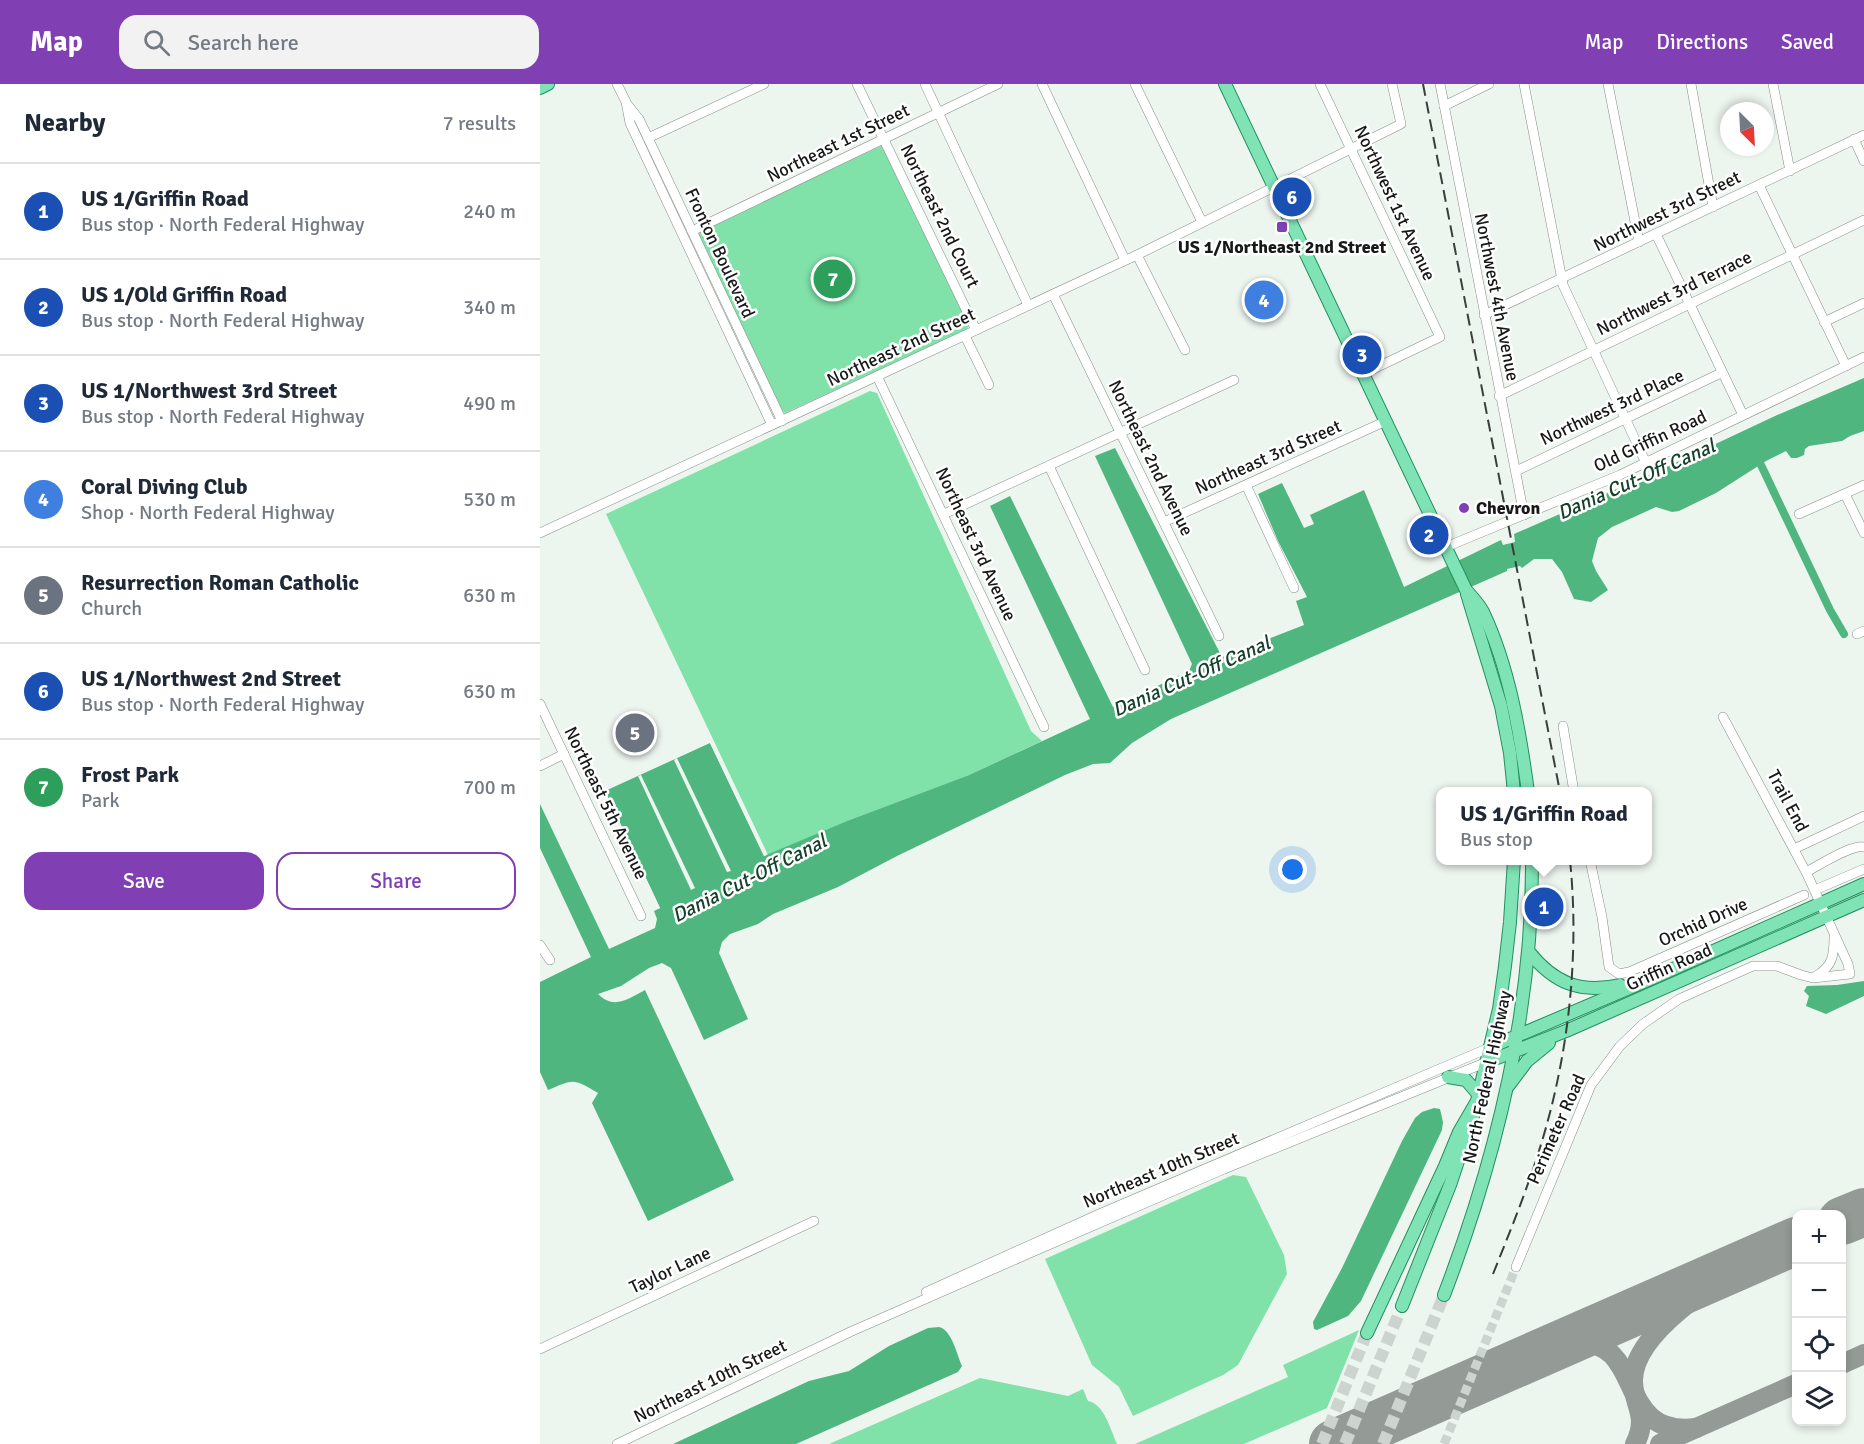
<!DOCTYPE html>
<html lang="en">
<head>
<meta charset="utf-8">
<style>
  body { margin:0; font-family:Signika,sans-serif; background:#f2f2f3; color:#1f2937 }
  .controls { position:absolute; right:18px; bottom:18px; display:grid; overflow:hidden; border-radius:12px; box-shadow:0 3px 9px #0003 }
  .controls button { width:54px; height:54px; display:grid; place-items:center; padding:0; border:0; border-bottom:2px solid #e0e1e3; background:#fff; color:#1f2937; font:30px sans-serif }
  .compass { position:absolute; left:1180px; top:18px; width:54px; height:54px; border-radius:50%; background:#fff; box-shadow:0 3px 9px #0003; rotate:156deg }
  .you { position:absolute; left:753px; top:786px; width:21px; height:21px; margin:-15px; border:4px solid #fff; border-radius:50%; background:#1a73e8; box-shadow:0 0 0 9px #1a73e833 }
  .badge { display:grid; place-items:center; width:39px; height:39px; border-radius:50%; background:#803fb3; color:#fff; font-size:20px; font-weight:700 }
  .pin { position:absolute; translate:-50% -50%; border:3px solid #fff; box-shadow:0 2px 6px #0006 }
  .popup { position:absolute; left:896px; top:703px; width:216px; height:78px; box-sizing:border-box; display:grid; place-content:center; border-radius:12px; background:#fff; filter:drop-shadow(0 2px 4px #0005); font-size:20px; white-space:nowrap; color:#747a83 }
  .popup b { font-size:22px; color:#1f2937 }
  .popup::after { content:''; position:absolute; left:50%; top:100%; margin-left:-12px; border:12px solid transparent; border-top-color:#fff }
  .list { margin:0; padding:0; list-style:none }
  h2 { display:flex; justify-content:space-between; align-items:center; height:78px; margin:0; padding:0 24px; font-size:26px }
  h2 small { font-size:20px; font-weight:400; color:#747a83 }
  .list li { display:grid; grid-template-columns:39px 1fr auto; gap:18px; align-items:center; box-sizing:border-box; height:96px; padding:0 24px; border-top:2px solid #e0e1e3 }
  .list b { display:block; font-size:22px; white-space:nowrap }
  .list p { margin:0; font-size:20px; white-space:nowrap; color:#747a83 }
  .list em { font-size:20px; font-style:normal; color:#747a83 }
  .actions { display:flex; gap:12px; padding:18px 24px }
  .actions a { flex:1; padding:14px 0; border:2px solid #803fb3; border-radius:18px; text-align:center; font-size:21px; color:#803fb3 }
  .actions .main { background:#803fb3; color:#fff }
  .icon { flex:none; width:33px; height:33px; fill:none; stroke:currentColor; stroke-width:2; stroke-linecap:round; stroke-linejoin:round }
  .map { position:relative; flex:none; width:1324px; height:1360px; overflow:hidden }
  header { display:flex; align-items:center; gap:36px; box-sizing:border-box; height:84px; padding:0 30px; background:#803fb3; color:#fff }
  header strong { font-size:28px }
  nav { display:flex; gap:33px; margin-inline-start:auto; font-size:21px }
  .search { width:420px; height:54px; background:#f2f2f3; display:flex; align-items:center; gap:15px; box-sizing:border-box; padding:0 21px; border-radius:18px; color:#747a83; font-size:22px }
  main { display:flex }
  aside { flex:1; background:#fff }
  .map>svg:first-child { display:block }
  .green { fill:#80e1a9 }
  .water { fill:#4eb67e }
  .pier { fill:#edf5ef }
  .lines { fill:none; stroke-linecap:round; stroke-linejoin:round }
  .canal { stroke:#4eb67e; stroke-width:8 }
  .taxiway { stroke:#949a96; stroke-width:20 }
  .runway { stroke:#949a96; stroke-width:48 }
  .minor-tunnel { stroke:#cdd4cf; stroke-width:9; stroke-dasharray:9 4.5; stroke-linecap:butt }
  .major-tunnel { stroke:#cdd4cf; stroke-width:12; stroke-dasharray:12 6; stroke-linecap:butt }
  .minor-casing { stroke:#878e89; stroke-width:10 }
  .major-casing { stroke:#23905e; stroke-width:14 }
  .minor { stroke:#fff; stroke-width:9 }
  .major { stroke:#7fe3b5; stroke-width:12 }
  .rail { stroke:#3b3f3c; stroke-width:2; stroke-dasharray:12 6; stroke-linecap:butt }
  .poi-dot { fill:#803fb3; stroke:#fff; stroke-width:2 }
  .labels { text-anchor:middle; stroke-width:5; stroke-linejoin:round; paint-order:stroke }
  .street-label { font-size:18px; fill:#161917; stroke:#fff }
  .poi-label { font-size:18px; font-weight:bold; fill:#161917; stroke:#fff }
  .water-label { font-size:20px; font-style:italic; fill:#154029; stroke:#fff }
</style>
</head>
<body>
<header>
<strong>Map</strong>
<div class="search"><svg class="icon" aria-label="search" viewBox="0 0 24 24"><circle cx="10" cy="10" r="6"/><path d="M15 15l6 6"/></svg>Search here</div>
<nav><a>Map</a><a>Directions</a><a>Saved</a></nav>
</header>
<main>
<aside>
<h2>Nearby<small>7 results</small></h2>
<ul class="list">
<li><span class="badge" style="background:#1a4fb4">1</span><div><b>US 1/Griffin Road</b><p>Bus stop · North Federal Highway</p></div><em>240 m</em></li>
<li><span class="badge" style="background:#1a4fb4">2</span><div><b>US 1/Old Griffin Road</b><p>Bus stop · North Federal Highway</p></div><em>340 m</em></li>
<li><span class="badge" style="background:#1a4fb4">3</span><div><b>US 1/Northwest 3rd Street</b><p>Bus stop · North Federal Highway</p></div><em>490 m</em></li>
<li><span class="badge" style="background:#3f7fe0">4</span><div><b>Coral Diving Club</b><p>Shop · North Federal Highway</p></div><em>530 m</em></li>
<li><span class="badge" style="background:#6b7280">5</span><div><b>Resurrection Roman Catholic</b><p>Church</p></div><em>630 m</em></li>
<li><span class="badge" style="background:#1a4fb4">6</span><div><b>US 1/Northwest 2nd Street</b><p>Bus stop · North Federal Highway</p></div><em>630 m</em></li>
<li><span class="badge" style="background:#2e9e5b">7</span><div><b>Frost Park</b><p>Park</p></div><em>700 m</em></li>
</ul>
<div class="actions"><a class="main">Save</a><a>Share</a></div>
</aside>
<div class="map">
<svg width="1324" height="1360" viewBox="0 0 1324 1360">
  <rect width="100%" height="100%" fill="#edf5ef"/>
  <g class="green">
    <path d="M343,61l86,181 -3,4 -181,83 -7,-6 -80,-169 1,-6z"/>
    <path d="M330,307l7,2 154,338 11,10 -73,34 -122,46 -79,34 -162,-341z"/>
    <path d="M693,1091l13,2 38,78 3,19 -49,91 -15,10 -90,41 -14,-29 -27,-22 -47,-106z"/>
    <path d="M819,1246l-32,78 -83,36h-109l153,-67 -5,-12z"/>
    <path d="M440,1294l88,18 15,-7 5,12c16,3 22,27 29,43h-288z"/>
  </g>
  <g class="water">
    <path d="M1324,294v53l-14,5 -8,5 -33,5 -4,3 -1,6 -7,3h-6l-5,-7 -20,10 -50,32 -37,18 -7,1 -16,-5 -44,20 -14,11 -6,23 4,10 12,19 -17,12 -17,-3 -12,-27 -10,-13h-18l-12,9 -2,-2 -13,3v2l-336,148 -39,24 -22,20 -17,1 -28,11 -168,81 -59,31 -65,27 -15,10 -28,10 -8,8 -3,11 29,66 -44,21 -33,-72 -9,-5 -13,5 -28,18 -23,8c16,16 30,5 47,-4l89,190 -86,41 -56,-118 6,-10c-25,-15 -24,-14 -50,-3l-8,-18v-90l51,-25 -51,-109v-44l69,145 46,-21 2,-9 -3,-8 6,-3 -55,-117 105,-48 54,113 83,-35 122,-46 121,-56 -100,-213 20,-10 103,211 76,-36 3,-7 -97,-208 20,-8 107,209 82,-32 -8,-24 11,-4 -29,-56 -20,-47 24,-11 22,45 10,-4 -4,-9 54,-25 40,97 97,-47 2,5 12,-3 -1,-8 144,-63 117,-55z"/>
    <path d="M1324,897v15l-38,18 -20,-8 3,-10 -5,-5 3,-5 30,-1z"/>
    <path d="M894,1024l6,1 3,13 -1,8 -81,171 -13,15 -31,14 -3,-1 -1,-7 29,-54 60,-127 13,-23 7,-6z"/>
    <path d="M399,1243c13,3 18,28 23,39l-4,6 -162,72h-123l136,-63 40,-10 40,-25 39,-18z"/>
  </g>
  <g class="pier">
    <path d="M172,658l54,114h-2l-54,-113z"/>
    <path d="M137,674l54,113 -4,1 -53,-112z"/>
    <path d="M101,691l54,113 -4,2 -53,-114z"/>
    <path d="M65,707l55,117 -2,1 -55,-116z"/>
  </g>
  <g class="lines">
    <path class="canal" d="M1221,381l69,145 14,24"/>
    <g class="taxiway">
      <path d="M1006,1267c11,-4 21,-8 32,-8 68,-3 36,95 118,85"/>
      <path d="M1302,1280l22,-10"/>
      <path d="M1095,1360c14,-28 -1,-37 -2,-62 -1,-50 86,-102 123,-123"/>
      <path d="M1120,1360l136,-60"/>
    </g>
    <g class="runway">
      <path d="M1302,1137l22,-9"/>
      <path d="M793,1360l463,-203"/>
    </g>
    <path class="minor-tunnel" d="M904,1360l72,-177"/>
    <g class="major-tunnel">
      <path d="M782,1360l45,-111"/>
      <path d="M805,1360l57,-138"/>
      <path d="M843,1360l61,-149"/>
    </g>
    <g class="minor-casing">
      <g id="minor">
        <path d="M77,0l9,18 4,21 142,302"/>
        <path d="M317,0l119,246"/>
        <path d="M385,0l103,221"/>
        <path d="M502,0l83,176"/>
        <path d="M595,0l67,138"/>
        <path d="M780,0l120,253 -77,37"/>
        <path d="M900,0l84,431"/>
        <path d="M984,0l39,201 83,178"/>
        <path d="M1068,0l31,158"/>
        <path d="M1151,0l22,123"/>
        <path d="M1233,0l17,87"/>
        <path d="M87,20l12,15 143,302"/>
        <path d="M904,22l45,-22"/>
        <path d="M108,54l116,-54"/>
        <path d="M1314,55l10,22"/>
        <path d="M1219,101l87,181"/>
        <path d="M152,147l306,-147"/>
        <path d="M1116,150l87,181"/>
        <path d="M597,171l48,95"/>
        <path d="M513,210l166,342"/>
        <path d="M944,231l380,-180"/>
        <path d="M1284,238l40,-19"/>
        <path d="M425,252l24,49"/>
        <path d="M337,292l167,351"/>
        <path d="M959,312l365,-176"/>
        <path d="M509,382l96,204"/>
        <path d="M976,387l205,-98"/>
        <path d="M706,401l48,103"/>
        <path d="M1305,410l19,39"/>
        <path d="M404,430l290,-134"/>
        <path d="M1259,430l65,-29"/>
        <path d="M624,438l222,-101"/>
        <path d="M0,449l597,-278 264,-131 -9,-40"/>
        <path d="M906,463l174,-72 244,-118"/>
        <path d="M1317,550l7,-3"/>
        <path d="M0,620l101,212"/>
        <path d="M1023,642l11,66"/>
        <path d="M0,682l24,-12"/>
        <path d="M1254,765l70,-33"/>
        <path d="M1050,776l12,57 7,50 10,7 10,-2 175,-77"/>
        <path d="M1266,788c14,-7 44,-27 58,-25"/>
        <path d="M1275,806l49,-21"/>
        <path d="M0,861l10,15"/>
        <path d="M1276,892c17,-10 18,-21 18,-39"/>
        <path d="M976,1183l75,-182 29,-39 23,-22 36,-25 74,-33h24l24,9 12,3 37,-4 -2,-10 -41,-90 -84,-157"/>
        <path d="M386,1208l173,-78 392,-167"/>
        <path d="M0,1265l274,-128"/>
        <path d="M77,1360l233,-112 171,-75 203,-88 263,-107"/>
      </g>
    </g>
    <g class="major-casing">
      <g id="major">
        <path d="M685,0l241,506c6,7 13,14 17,22 26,55 37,120 45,180"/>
        <path d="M0,4l8,-4"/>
        <path d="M927,510l34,112 9,47 4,39"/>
        <path d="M989,868c25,31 51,42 91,33"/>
        <path d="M951,963l162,-69 211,-94"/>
        <path d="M947,978l79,-31 298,-131"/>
        <path d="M908,993l18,3 13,15"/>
        <path d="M969,1001l18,-24 22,-18"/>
        <path d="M904,1211c53,-139 89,-286 88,-435"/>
        <path d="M862,1222l48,-121 23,-69"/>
        <path d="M827,1249l78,-167 14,-34 18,-31 22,-92 6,-43 5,-44 4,-62"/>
      </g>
    </g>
    <use href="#minor" class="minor"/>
    <use href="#major" class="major"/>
    <g class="rail">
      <path d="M883,0l137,708"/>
      <path d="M953,1190c16,-40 32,-79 45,-120 30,-93 42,-196 32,-294"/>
    </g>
  </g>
  <g class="poi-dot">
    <rect x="736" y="137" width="12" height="12" rx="3"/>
    <circle cx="924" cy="424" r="6"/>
  </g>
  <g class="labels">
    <g class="street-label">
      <text transform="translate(298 59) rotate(-26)" y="6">Northeast 1st Street</text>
      <text transform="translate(855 119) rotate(65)" y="6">Northwest 1st Avenue</text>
      <text transform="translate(1127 127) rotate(-26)" y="6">Northwest 3rd Street</text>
      <text transform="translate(400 132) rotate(64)" y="6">Northeast 2nd Court</text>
      <text transform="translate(180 169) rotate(65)" y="6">Fronton Boulevard</text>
      <text transform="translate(1134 209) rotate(-26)" y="6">Northwest 3rd Terrace</text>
      <text transform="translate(957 213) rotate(79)" y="6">Northwest 4th Avenue</text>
      <text transform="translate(361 263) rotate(-25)" y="6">Northeast 2nd Street</text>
      <text transform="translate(1072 323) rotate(-25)" y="6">Northwest 3rd Place</text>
      <text transform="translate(1110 357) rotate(-25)" y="6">Old Griffin Road</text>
      <text transform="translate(728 373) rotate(-24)" y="6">Northeast 3rd Street</text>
      <text transform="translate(611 374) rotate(64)" y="6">Northeast 2nd Avenue</text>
      <text transform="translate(436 460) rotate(65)" y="6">Northeast 3rd Avenue</text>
      <text transform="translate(1248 717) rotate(62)" y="6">Trail End</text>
      <text transform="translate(66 719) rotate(64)" y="6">Northeast 5th Avenue</text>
      <text transform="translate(1163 838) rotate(-24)" y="6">Orchid Drive</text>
      <text transform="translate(1129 883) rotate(-24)" y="6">Griffin Road</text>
      <text transform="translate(947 993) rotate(-78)" y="6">North Federal Highway</text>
      <text transform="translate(1016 1045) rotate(-66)" y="6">Perimeter Road</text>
      <text transform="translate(621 1086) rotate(-23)" y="6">Northeast 10th Street</text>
      <text transform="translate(130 1186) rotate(-25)" y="6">Taylor Lane</text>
      <text transform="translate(170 1297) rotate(-26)" y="6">Northeast 10th Street</text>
    </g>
    <g class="poi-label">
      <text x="742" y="169">US 1/Northeast 2nd Street</text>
      <text x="936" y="430" text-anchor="start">Chevron</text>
    </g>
    <g class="water-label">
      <text transform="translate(1096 395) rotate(-24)" y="7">Dania Cut-Off Canal</text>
      <text transform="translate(651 592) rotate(-24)" y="7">Dania Cut-Off Canal</text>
      <text transform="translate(209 794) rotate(-27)" y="7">Dania Cut-Off Canal</text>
    </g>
  </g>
</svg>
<div class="controls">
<button>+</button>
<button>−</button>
<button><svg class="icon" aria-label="locate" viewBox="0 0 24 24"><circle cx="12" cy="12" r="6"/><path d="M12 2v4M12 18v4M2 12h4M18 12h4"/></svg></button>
<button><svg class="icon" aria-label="layers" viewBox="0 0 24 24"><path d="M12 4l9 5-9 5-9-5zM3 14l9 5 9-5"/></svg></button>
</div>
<svg class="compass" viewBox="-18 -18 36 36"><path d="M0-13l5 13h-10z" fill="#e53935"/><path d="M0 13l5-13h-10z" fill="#747a83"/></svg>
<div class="you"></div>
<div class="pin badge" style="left:1004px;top:823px;background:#1a4fb4">1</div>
<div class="popup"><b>US 1/Griffin Road</b>Bus stop</div>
<div class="pin badge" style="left:889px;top:451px;background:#1a4fb4">2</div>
<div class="pin badge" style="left:822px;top:271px;background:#1a4fb4">3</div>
<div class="pin badge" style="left:724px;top:216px;background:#3f7fe0">4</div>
<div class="pin badge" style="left:95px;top:649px;background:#6b7280">5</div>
<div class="pin badge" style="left:752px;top:113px;background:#1a4fb4">6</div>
<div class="pin badge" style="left:293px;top:195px;background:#2e9e5b">7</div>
</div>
</main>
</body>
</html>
